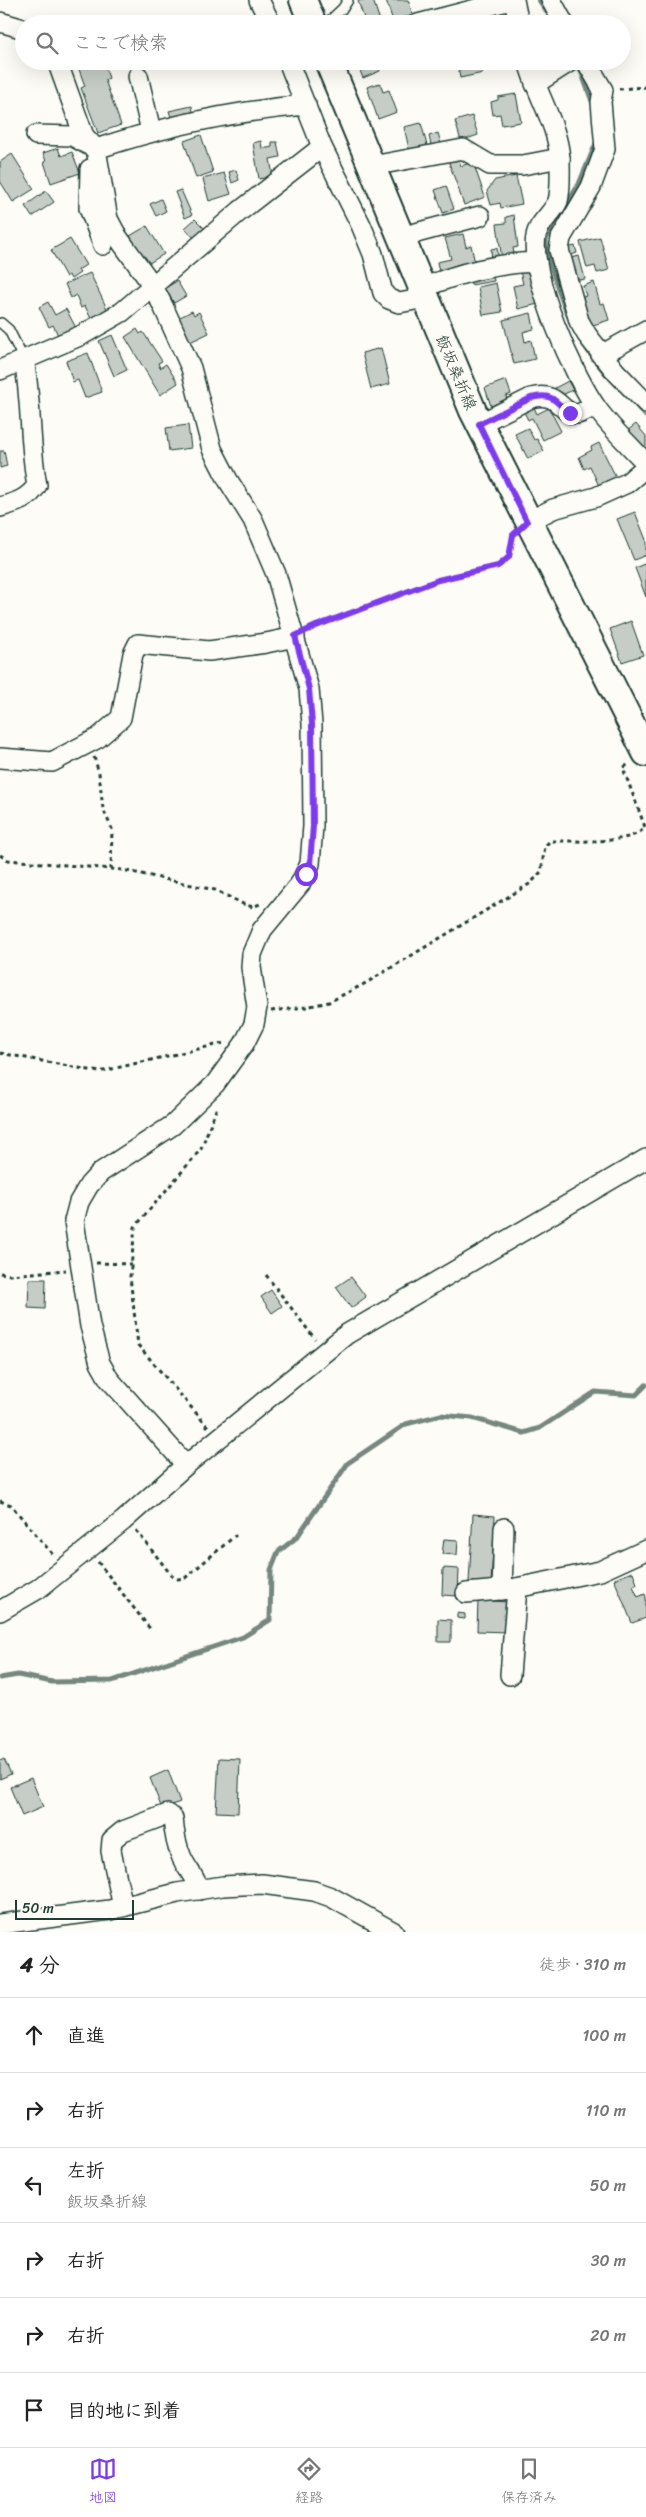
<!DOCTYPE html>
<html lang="ja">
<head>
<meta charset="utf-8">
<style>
  body { margin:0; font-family:Sriracha,"Klee One",sans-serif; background:#f6f6f6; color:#222 }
  .scale { position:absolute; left:15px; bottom:12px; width:119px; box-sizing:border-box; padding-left:5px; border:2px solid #1f3d34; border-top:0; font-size:14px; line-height:18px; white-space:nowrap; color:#1f3d34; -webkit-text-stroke:4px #fdfcf7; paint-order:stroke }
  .stop { position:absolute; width:15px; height:15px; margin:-11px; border:4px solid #7c3aed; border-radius:50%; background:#fff }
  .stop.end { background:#7c3aed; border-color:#fff; box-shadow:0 1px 5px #0008 }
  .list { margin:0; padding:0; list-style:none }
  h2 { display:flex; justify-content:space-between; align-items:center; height:65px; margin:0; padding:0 20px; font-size:21px }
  h2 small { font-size:16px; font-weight:400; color:#767676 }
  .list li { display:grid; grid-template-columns:32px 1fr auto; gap:15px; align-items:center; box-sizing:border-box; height:75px; padding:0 20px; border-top:1px solid #e0e0e0 }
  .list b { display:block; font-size:19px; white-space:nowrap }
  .list p { margin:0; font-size:16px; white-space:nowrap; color:#767676 }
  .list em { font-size:16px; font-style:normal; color:#767676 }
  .icon { flex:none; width:28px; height:28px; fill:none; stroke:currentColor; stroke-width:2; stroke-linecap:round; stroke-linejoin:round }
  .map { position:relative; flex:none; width:646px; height:1932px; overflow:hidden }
  .search { position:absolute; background:#fff; box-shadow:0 5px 20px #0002; left:15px; right:15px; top:15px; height:55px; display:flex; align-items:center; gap:12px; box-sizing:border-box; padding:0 18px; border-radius:28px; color:#767676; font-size:19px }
  .sheet { height:515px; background:#fff }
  nav { display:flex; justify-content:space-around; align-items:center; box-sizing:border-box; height:70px; border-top:1px solid #e0e0e0; background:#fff; font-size:14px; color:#767676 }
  nav a { display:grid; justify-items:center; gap:2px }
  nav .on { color:#7c3aed }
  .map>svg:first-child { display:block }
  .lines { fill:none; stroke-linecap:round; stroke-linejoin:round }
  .stream { stroke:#75877f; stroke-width:5 }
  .building { fill:#c6cdc7; stroke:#1f3d34 }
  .service-casing { stroke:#1f3d34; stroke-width:12 }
  .minor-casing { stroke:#1f3d34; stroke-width:22 }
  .secondary-casing { stroke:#1f3d34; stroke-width:30 }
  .path { stroke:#1f3d34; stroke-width:3; stroke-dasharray:4 4; stroke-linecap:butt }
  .service { stroke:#fdfcf7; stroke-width:9 }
  .minor { stroke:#fdfcf7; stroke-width:19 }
  .secondary { stroke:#fdfcf7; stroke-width:26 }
  .route { stroke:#7c3aed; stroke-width:6 }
  .labels { text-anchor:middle; stroke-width:4.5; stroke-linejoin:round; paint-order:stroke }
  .street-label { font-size:16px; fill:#1f3d34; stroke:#fdfcf7 }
</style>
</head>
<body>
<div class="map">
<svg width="646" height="1932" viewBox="0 0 646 1932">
  <rect width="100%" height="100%" fill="#fdfcf7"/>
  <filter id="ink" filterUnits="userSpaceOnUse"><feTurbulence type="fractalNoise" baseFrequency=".02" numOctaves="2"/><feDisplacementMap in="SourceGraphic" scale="10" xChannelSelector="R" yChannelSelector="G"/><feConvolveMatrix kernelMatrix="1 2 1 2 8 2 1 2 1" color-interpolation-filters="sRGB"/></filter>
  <g filter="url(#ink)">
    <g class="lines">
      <g class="stream">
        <path d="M539,0l11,17"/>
        <path d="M581,71l13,36"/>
        <path d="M597,141l-18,43 -33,55v9c14,51 24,85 60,126"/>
        <path d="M636,405l10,11"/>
        <path d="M0,1678l18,-3 34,7 60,-1 131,-44 27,-17 1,-50 7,-18 19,-15 51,-74 58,-39 35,-9 31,3 52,15 16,-5 55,-36 41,3 10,-10"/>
      </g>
    </g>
    <g class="building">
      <path d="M361,0h12l7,21 -14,3 -8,-23z"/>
      <path d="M386,0h22l5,15 -20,6z"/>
      <path d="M76,61h27l6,17 -4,2 16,45 -23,8 -17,-45 4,-2z"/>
      <path d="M356,61h19l5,10 -17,7z"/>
      <path d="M457,61h23l3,12 -23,5z"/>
      <path d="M380,83l3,9 6,-2 8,22 -19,7 -11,-32z"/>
      <path d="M516,94l5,28 -19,3 -2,-11 -7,1 -2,-13 7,-2v-3z"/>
      <path d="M192,106l1,6 -22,5 -2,-6z"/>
      <path d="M472,116l6,19 -17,6 -6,-20z"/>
      <path d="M421,123l7,26 -18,4 -6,-26z"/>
      <path d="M438,133l4,15 -10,2 -3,-14z"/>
      <path d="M201,135l12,37 -17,6 -12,-37z"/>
      <path d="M261,141l1,7h6l4,-1v-5h5l3,15 -10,2 3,17 -14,3 -6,-36z"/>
      <path d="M58,148l3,8 11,-4 8,21 -29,10 -7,-21 2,-1 -3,-8z"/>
      <path d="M12,154l22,35 -21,13 -13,-21v-19z"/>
      <path d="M458,157l3,9 12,-4 12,35 -21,8 -16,-45z"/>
      <path d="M236,170l3,10 -7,3 -3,-11z"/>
      <path d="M224,173l7,21 -22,7 -6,-22z"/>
      <path d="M516,176l6,28 -21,4 -1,-5 -9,2 -4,-14 8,-11z"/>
      <path d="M446,186l8,23 -11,4 -8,-23z"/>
      <path d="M181,190l11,25 -7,3 -10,-26z"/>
      <path d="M46,191l8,11 -22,15 -7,-11z"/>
      <path d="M161,199l5,12 -10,5 -6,-12z"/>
      <path d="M514,215l4,32 -5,1 2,11 -13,1 -5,-36 9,-1v-6z"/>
      <path d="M195,219l12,12 -11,9 -11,-12z"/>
      <path d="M147,226l17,28 -18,11 -16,-29z"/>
      <path d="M463,234l3,13 5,-2 4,18 -36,9 -2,-10 14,-3 -6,-21z"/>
      <path d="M600,237l9,33 -12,3 -2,-7 -8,2 -7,-26z"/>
      <path d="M70,239l16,26 -8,5 2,3 -9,6 -2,-4 -3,2 -15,-27z"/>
      <path d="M575,246l2,7 -9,3 -2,-8z"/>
      <path d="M497,248l2,13 -7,1 -1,-13z"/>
      <path d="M579,256l6,23 -11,2 -6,-22z"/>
      <path d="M530,265l8,39 -20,5 -5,-23 10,-2 -4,-17z"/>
      <path d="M492,271l2,10 -23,4 -2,-9z"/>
      <path d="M90,273l19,40 -17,8 -7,-15 -4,2 -5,-13 -5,3 -6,-14z"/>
      <path d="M177,281l9,15 -12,7 -9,-15z"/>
      <path d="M594,282l6,22 4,-1 5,17 -19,6 -9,-28 5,-2 -3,-10z"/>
      <path d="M496,283l6,29 -19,3 -5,-28z"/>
      <path d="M48,302l7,13 11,-6 10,19 -17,9 -6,-12 -4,2 -10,-20z"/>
      <path d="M192,311l2,4 5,-3 10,21 -19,9 -12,-24z"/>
      <path d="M531,313l3,16 -11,3 2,10 6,-2 4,19 -21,5 -11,-44z"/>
      <path d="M137,329l3,5 3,-2 19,29 -4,2 2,5 6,-4 12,19 -18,12 -35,-58z"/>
      <path d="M112,335l15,35 -13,6 -15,-35z"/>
      <path d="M381,348l9,36 -19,5 -9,-36z"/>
      <path d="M88,353l14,39 -17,6 -7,-18 -5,2 -7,-21z"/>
      <path d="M506,380l5,14 -5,2 1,3 -16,7 -6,-18z"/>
      <path d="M568,381l5,9 -13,6 -5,-8z"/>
      <path d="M533,405l4,9 12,-6 12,23 -18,9 -11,-22 -4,2 -5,-10z"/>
      <path d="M636,424l10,12v19l-19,-24z"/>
      <path d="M188,425l3,23 -22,3 -3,-23z"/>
      <path d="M528,428l6,12 3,-1 7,12 -16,8 -13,-25z"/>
      <path d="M599,443l17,34 -17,9 -9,-20 -6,3 -5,-12 13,-7 -1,-3z"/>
      <path d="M0,451h4l3,15 -7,2z"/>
      <path d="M635,512l11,28v15l-12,5 -17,-41z"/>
      <path d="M644,564l2,5v28l-11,-29z"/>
      <path d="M631,621l12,34 -21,7 -12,-33z"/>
      <path d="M351,1277l15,20 -15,11 -15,-21z"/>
      <path d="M29,1279h17l-1,30 -17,-1z"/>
      <path d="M271,1290l11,16 -10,7 -11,-16z"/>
      <path d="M473,1514l22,2 -4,67 -22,-1z"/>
      <path d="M444,1539l14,1 -1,15 -15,-1z"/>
      <path d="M443,1568l16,1 -1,27 -16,-1z"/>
      <path d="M633,1572l4,12 -4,2 5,11 7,-3 1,3v21l-14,5 -18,-44z"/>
      <path d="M478,1600l30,2 -1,30 -30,-1z"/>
      <path d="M457,1613l8,1v5l-8,-1z"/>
      <path d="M438,1619l13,1v22h-13z"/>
      <path d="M219,1758l21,1 -2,54 -22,-1z"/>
      <path d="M4,1759l7,15 -11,5v-18z"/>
      <path d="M168,1770l12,32 -18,7 -12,-31z"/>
      <path d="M31,1778l12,29 -21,9 -12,-29z"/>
    </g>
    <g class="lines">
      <g class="service-casing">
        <g id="service">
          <path d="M326,24l17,-16 5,-8"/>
          <path d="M1,323l8,7 15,30"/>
        </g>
      </g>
      <g class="minor-casing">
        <g id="minor">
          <path d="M259,0l12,24"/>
          <path d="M514,0l5,24"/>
          <path d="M551,0l13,24"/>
          <path d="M0,22l24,7"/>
          <path d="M418,24l93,-24"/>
          <path d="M57,61l27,75 12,13 12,70 9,17 36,50 10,20 28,62 21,81 16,31 25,40 23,54 33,115 3,35 1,102 -3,38 -10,20 -38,46 -10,24 -1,13 6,40 -3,17 -10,20 -29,40 -42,41 -72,47 -12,13 -10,17 -5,19 16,105 10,37 9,16 77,86"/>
          <path d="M288,61l34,86 39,78 12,29 10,39 6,6 10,4 27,-5"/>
          <path d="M528,61c8,33 30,64 32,98 0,11 1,31 -2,42 -5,12 -20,22 -22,35 -7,39 38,142 62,174 14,19 32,36 48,53"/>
          <path d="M586,61l17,29 -2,12 4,47 -14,38 -30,51 -2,12 20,71 8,14 29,37 30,31"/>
          <path d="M138,76l13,55"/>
          <path d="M535,84l36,-23"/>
          <path d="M36,135l36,1 24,13c69,-23 138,-38 210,-44"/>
          <path d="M372,166l91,-17 27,16h33l37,-7"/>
          <path d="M90,169l-1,39 14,37"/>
          <path d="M401,237l79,-21"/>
          <path d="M422,288c38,-15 74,-25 115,-26"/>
          <path d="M601,355l45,-25"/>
          <path d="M0,370l82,-35 40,-23 118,-101 82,-64"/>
          <path d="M479,424l52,-26c29,-8 29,17 46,16 6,-1 13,-6 18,-8"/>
          <path d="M0,507c15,-4 29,-8 37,-22 -8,-41 -5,-83 -13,-125"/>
          <path d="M527,522l26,-13 43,-12 31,-14 19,-16"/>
          <path d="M0,758l52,4 46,-24 23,-20 12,-64 5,-10 71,7 57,-8 29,-6"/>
          <path d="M502,1590l2,-62"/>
          <path d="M466,1593l45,-4 89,-18 46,-21"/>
          <path d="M0,1611l38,-22 85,-68 63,-56 161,-131 299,-175"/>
          <path d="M510,1675l7,-87"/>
          <path d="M123,1907l-12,-56 1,-11 11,-9 45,-17 5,4c1,14 3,27 9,40 5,11 14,20 17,32"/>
          <path d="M0,1924l110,-14 67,-17 46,-7 39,-2 52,7 17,6 63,35"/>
        </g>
      </g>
      <g class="secondary-casing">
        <g id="secondary">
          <path d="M303,0l10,24"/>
          <path d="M328,61l145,350 173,342"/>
        </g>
      </g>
      <g class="path">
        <path d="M619,89l27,-2"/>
        <path d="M309,629l129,-49 60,-14 11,-9 4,-22"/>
        <path d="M94,757l5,16 4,36 9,20 -1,40"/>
        <path d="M0,855l8,5 115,10 92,20 28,14 10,3 7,-3"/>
        <path d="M271,1011l35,-4 23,-5 37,-19 165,-100 10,-11 4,-26 5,-5c23,-1 81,5 95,-14l-22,-59 6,-4"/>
        <path d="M0,1053l99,19 125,-29"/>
        <path d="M96,1263l35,1"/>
        <path d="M0,1273l10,2 56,-5"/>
        <path d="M266,1275l49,64"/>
        <path d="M208,1427l-70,-82 -8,-68 5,-50 66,-78 16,-42"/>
        <path d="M0,1501l11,4 43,51"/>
        <path d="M136,1530l36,46 6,3 7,-1 51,-43"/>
        <path d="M98,1562l53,68"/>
      </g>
      <use href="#service" class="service"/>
      <use href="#minor" class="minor"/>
      <use href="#secondary" class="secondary"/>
    </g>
  </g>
  <g class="lines" filter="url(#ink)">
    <path class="route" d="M306,874l4,-10 3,-38 -1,-102 -3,-35 -14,-53 21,-10 122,-46 60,-14 11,-9 4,-22 14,-13 -48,-98 52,-26c23,-6 23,4 39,15"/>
  </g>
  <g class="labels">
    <g class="street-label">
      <text transform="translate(457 372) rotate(67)" y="6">飯坂桑折線</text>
    </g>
  </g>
</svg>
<div class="scale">50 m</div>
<div class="stop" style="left:306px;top:874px"></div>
<div class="stop end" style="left:570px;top:413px"></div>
<div class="search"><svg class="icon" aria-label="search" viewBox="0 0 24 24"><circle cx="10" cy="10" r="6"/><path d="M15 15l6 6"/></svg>ここで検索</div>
</div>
<section class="sheet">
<h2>4 分<small>徒歩 · 310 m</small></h2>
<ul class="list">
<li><svg class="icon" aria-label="ahead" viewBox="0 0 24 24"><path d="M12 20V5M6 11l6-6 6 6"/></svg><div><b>直進</b></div><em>100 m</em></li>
<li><svg class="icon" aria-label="right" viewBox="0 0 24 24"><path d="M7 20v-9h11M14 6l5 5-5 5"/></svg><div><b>右折</b></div><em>110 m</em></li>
<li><svg class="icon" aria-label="left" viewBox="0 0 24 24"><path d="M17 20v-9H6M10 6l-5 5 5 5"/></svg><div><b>左折</b><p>飯坂桑折線</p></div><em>50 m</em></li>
<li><svg class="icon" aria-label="right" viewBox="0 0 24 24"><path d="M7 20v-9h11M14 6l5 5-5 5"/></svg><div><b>右折</b></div><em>30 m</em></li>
<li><svg class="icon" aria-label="right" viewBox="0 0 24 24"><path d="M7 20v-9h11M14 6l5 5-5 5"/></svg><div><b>右折</b></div><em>20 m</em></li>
<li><svg class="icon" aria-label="arrive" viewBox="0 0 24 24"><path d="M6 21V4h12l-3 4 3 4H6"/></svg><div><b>目的地に到着</b></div></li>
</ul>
</section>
<nav>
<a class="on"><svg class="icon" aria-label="map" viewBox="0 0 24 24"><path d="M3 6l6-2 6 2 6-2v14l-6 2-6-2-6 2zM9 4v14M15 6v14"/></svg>地図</a>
<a><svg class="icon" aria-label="directions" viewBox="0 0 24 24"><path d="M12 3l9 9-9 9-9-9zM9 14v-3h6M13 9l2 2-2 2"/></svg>経路</a>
<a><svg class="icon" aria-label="saved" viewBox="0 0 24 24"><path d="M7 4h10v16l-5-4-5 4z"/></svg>保存済み</a>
</nav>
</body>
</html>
